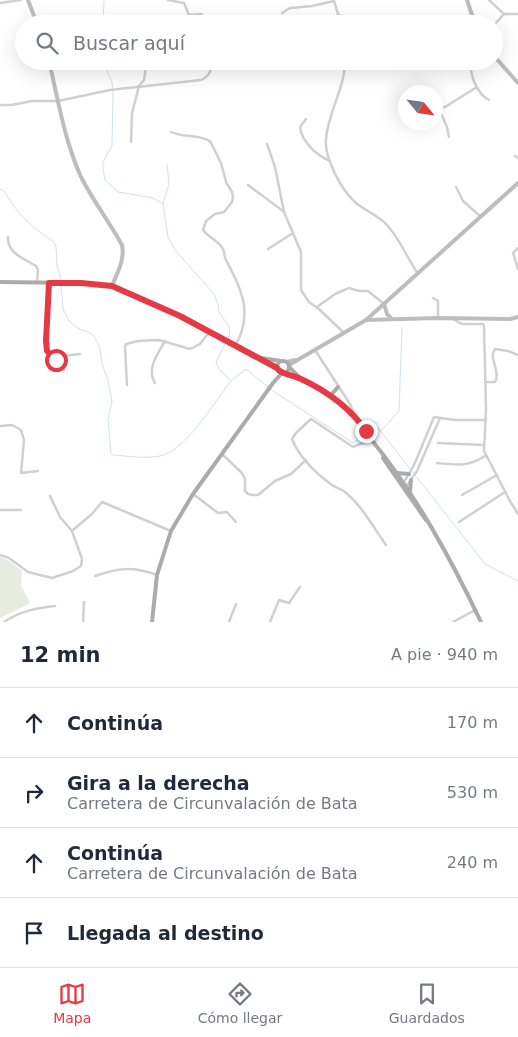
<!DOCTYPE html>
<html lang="es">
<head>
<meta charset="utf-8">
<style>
  body { margin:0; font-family:"DejaVu Sans",sans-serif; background:#f2f2f3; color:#1f2937 }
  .compass { position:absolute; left:398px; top:85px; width:45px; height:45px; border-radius:50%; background:#fff; box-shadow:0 5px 20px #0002; rotate:119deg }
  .stop { position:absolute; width:15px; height:15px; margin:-11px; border:4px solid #e63946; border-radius:50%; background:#fff }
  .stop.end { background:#e63946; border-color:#fff; box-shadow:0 1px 5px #0008 }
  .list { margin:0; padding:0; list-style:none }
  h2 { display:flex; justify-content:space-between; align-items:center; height:65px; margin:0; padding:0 20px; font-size:21px }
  h2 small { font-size:16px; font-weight:400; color:#747a83 }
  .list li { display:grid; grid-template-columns:32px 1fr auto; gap:15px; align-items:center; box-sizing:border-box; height:70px; padding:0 20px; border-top:1px solid #e0e1e3 }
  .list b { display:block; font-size:19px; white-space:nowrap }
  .list p { margin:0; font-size:16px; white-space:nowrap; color:#747a83 }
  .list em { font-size:16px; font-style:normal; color:#747a83 }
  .icon { flex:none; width:28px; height:28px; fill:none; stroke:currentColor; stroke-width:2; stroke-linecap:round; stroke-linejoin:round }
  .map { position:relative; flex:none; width:518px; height:622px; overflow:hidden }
  .search { position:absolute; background:#fff; box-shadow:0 5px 20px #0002; left:15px; right:15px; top:15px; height:55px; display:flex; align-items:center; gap:12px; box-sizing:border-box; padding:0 18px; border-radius:28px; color:#747a83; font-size:19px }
  .sheet { height:345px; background:#fff }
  nav { display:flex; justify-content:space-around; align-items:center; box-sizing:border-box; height:70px; border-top:1px solid #e0e1e3; background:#fff; font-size:14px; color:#747a83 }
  nav a { display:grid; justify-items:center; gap:2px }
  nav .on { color:#e63946 }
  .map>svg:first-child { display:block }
  .green { fill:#e6ecdf }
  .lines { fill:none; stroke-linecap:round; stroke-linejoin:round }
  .stream { stroke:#cfe2ee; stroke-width:1 }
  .street { stroke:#d0d0d0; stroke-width:2.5 }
  .secondary { stroke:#bdbdbd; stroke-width:4 }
  .primary { stroke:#ababab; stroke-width:4 }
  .route { stroke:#e63946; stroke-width:6 }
</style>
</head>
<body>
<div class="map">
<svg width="518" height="622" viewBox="0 0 518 622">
  <rect width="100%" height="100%" fill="#fff"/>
  <path class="green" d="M0,557l11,5 11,9 -1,15 8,14v4l-29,14z"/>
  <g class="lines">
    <g class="stream">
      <path d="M103,24l1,-24"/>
      <path d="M93,61l12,2"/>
      <path d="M106,61l1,10 5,11 1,12 -1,52 -9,16v7l2,11 13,12 35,6 10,6 5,33 7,13 39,44 4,10 1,8 10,15 1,7 -14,28 3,7 12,12 15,-12 27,22 80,52 25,-15 107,136 33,17"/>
      <path d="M0,189l4,2c16,26 25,34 50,51l2,5 1,18 4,15"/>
      <path d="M163,204l6,-20 -2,-20"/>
      <path d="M61,284l2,25 6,12 8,7 11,4 6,4 6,12 2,16 6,16 4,22 -4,17 3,35 2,1c15,1 32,4 47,1 25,-5 54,-53 70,-74"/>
      <path d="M381,431l18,-20 3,-83"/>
    </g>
    <g class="street">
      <path d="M168,0l16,3 5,12 13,-1"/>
      <path d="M489,0l15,14 -10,11"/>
      <path d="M334,1l4,13 16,10"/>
      <path d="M0,3l21,-3"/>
      <path d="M282,13l8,-5 22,-2 22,-5"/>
      <path d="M504,14h14"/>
      <path d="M338,24v-10"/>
      <path d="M345,61c0,27 -17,51 -19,78 -2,19 16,52 30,64 10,8 23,13 31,22 13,14 20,33 31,49"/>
      <path d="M471,61c-2,13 6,33 18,39"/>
      <path d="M286,63l6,-2"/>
      <path d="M0,105h12l20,-4h26l52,-11 91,-10c9,-4 10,-10 12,-19"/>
      <path d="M436,109l9,-2 32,-20"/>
      <path d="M439,109l8,18 2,10"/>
      <path d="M306,119l-6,8c2,15 16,28 30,34"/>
      <path d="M171,132c12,6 27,2 39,9l11,22 5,19 6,10 1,5 -1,5 -8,10 -9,2 -9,7 -3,9c5,7 16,11 20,19 2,3 1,8 3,11 16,31 27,52 10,85"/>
      <path d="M131,142l1,-29 7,-27 5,-6 3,-19"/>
      <path d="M267,144l8,23 9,45 17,40v38l8,12 11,8 24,23"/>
      <path d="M515,156l3,2"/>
      <path d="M248,185l35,26"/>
      <path d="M456,187l7,14 17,15"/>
      <path d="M8,237c-1,16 15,21 28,29l2,4 -1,12"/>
      <path d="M518,248l-5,5 5,16"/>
      <path d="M268,249l25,-16"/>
      <path d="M49,283l-4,51 2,17 17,19 -5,-5"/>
      <path d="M433,298l5,3v17"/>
      <path d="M317,307l18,-13 14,-6 10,3h9l16,13"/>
      <path d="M453,319l9,5h21l1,2 2,83 -2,42 26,50 8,13"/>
      <path d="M315,350l35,54 5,11"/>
      <path d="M54,357l26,-3"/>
      <path d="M486,382h9c6,-12 -7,-23 0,-33l13,2 10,4"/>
      <path d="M155,383c-9,-14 3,-30 10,-42"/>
      <path d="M127,385l-2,-38 1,-3 12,-3 21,-1 31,9 10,-5 10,-13"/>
      <path d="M0,426l12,-1 9,5 3,10 -3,33 17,-2"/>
      <path d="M372,439l-19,8 -42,-28 -15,14 -4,6c7,18 25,35 40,46 4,3 10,4 14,8 16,13 28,35 40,52"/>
      <path d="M438,443l46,2"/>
      <path d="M223,455l19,18 3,6v12l3,3 4,1h6l17,-14 16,-7 15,-14"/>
      <path d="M437,463c20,2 31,4 48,-7"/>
      <path d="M403,484l11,-19 20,-48 21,3h31"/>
      <path d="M405,488l12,-17 23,-53"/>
      <path d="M193,494l25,19 9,-1 9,10"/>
      <path d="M462,495l35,-20"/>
      <path d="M0,510h21"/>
      <path d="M459,522l46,-30"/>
      <path d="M73,530l19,-16 10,-12 69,29"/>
      <path d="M0,555l9,3 19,14 24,6 21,-7 8,-5 1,-7 -10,-28 -12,-14 -10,-21"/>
      <path d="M95,576c23,-8 37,-10 62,-1"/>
      <path d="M4,622c16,-11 33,-14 51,-16"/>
      <path d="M83,622l1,-20"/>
      <path d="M229,622l7,-18"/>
      <path d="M270,622l9,-22 10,3 11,-16"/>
      <path d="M453,622l22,-12"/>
    </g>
    <g class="secondary">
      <path d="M28,0l9,24"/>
      <path d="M467,0l8,24"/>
      <path d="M494,56l24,27"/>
      <path d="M49,61c9,39 16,82 33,118 12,23 28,44 40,66 3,15 -5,28 -10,41"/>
      <path d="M384,304l3,10 5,5"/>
      <path d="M366,320l72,-2 72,1 8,-2"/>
      <path d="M287,362l8,-2"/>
      <path d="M289,365l77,-45 152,-137"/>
    </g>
    <g class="primary">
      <path d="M0,282l81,1 31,3 68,30 97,52"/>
      <path d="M261,358l20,3"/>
      <circle cx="283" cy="367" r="6"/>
      <path d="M289,367l10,10"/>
      <path d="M285,373c25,9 52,24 71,44 6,6 10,15 15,22 45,56 79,118 110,183"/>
      <path d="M330,396l8,-9"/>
      <path d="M383,458l43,62"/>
      <path d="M397,473l12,1"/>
      <path d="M410,491l1,-11"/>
      <path d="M152,622l5,-47 14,-44 22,-37 80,-111 9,-10"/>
    </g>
  </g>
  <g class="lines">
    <path class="route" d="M56,360l-9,-9 -1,-10 3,-58h32l31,3 68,30 97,52c4,7 17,7 24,11 26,12 49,29 65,52"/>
  </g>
</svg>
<svg class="compass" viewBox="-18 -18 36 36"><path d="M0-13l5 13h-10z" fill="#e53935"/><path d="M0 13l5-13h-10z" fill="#747a83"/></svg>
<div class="stop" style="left:56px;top:360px"></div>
<div class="stop end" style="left:366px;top:431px"></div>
<div class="search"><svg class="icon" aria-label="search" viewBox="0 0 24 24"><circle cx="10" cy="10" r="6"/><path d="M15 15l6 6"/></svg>Buscar aquí</div>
</div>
<section class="sheet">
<h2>12 min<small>A pie · 940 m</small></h2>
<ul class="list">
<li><svg class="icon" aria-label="ahead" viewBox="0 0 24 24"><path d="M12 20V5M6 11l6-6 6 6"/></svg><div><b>Continúa</b></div><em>170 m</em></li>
<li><svg class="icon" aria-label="right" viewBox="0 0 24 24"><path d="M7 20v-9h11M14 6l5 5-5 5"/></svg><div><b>Gira a la derecha</b><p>Carretera de Circunvalación de Bata</p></div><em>530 m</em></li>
<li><svg class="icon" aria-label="ahead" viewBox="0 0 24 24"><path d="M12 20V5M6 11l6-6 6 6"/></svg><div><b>Continúa</b><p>Carretera de Circunvalación de Bata</p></div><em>240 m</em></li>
<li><svg class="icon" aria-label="arrive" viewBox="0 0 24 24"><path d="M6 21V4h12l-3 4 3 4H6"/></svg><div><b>Llegada al destino</b></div></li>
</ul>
</section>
<nav>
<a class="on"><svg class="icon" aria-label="map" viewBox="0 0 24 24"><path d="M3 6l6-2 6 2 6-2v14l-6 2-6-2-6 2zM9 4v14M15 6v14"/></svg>Mapa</a>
<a><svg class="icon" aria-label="directions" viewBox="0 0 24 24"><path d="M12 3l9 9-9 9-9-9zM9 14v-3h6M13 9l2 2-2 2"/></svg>Cómo llegar</a>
<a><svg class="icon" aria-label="saved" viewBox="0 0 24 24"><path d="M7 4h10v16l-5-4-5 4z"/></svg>Guardados</a>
</nav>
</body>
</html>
